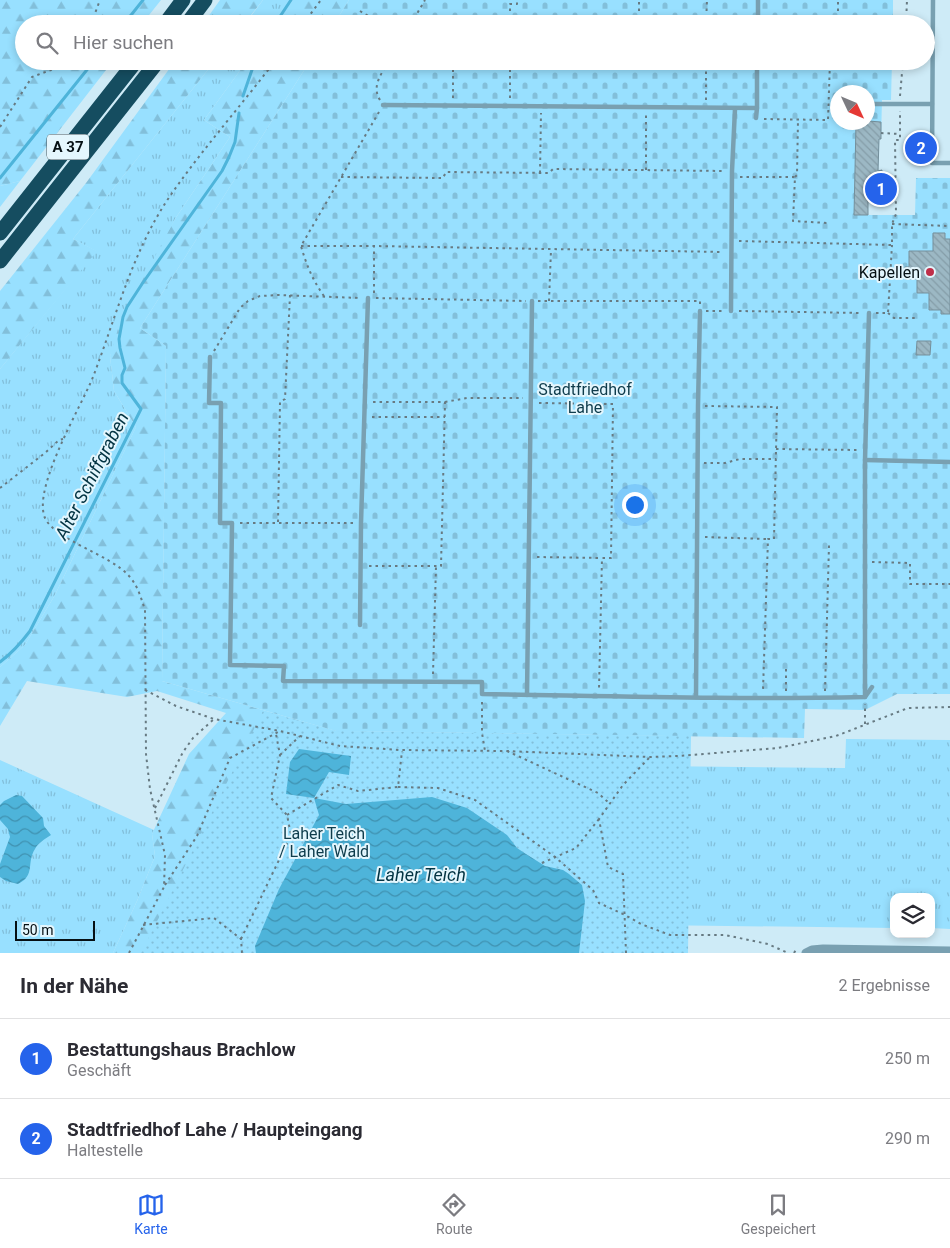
<!DOCTYPE html>
<html lang="de">
<head>
<meta charset="utf-8">
<style>
  body { margin:0; font-family:Roboto,sans-serif; background:#f2f2f3; color:#2b2b33 }
  .controls { position:absolute; right:15px; bottom:15px; display:grid; overflow:hidden; border-radius:10px; box-shadow:0 2px 8px #0003 }
  .controls button { width:45px; height:45px; display:grid; place-items:center; padding:0; border:0; border-bottom:1px solid #e1e1e2; background:#fff; color:#2b2b33; font:25px sans-serif }
  .compass { position:absolute; left:830px; top:85px; width:45px; height:45px; border-radius:50%; background:#fff; box-shadow:0 2px 8px #0003; rotate:134deg }
  .scale { position:absolute; left:15px; bottom:12px; width:80px; box-sizing:border-box; padding-left:5px; border:2px solid #061014; border-top:0; font-size:14px; line-height:18px; white-space:nowrap; color:#061014; -webkit-text-stroke:4px #e4f6fd; paint-order:stroke }
  .you { position:absolute; left:634px; top:504px; width:18px; height:18px; margin:-12px; border:4px solid #fff; border-radius:50%; background:#1a73e8; box-shadow:0 0 0 8px #1a73e833 }
  .badge { display:grid; place-items:center; width:32px; height:32px; border-radius:50%; background:#2563eb; color:#fff; font-size:16px; font-weight:700 }
  .pin { position:absolute; translate:-50% -50%; border:2px solid #fff; box-shadow:0 1px 5px #0006 }
  .list { margin:0; padding:0; list-style:none }
  h2 { display:flex; justify-content:space-between; align-items:center; height:65px; margin:0; padding:0 20px; font-size:21px }
  h2 small { font-size:16px; font-weight:400; color:#7c7c81 }
  .list li { display:grid; grid-template-columns:32px 1fr auto; gap:15px; align-items:center; box-sizing:border-box; height:80px; padding:0 20px; border-top:1px solid #e1e1e2 }
  .list b { display:block; font-size:19px; white-space:nowrap }
  .list p { margin:0; font-size:16px; white-space:nowrap; color:#7c7c81 }
  .list em { font-size:16px; font-style:normal; color:#7c7c81 }
  .icon { flex:none; width:28px; height:28px; fill:none; stroke:currentColor; stroke-width:2; stroke-linecap:round; stroke-linejoin:round }
  .map { position:relative; flex:none; width:950px; height:953px; overflow:hidden }
  .search { position:absolute; background:#fff; box-shadow:0 2px 8px #0003; left:15px; right:15px; top:15px; height:55px; display:flex; align-items:center; gap:12px; box-sizing:border-box; padding:0 18px; border-radius:28px; color:#7c7c81; font-size:19px }
  .sheet { height:225px; background:#fff }
  nav { display:flex; justify-content:space-around; align-items:center; box-sizing:border-box; height:70px; border-top:1px solid #e1e1e2; background:#fff; font-size:14px; color:#7c7c81 }
  nav a { display:grid; justify-items:center; gap:2px }
  nav .on { color:#2563eb }
  .map>svg:first-child { display:block }
  .grass { fill:url(#grass-tufts) }
  .forest { fill:url(#forest-firs) }
  .cemetery { fill:url(#cemetery-stones); fill-rule:evenodd }
  .park { fill:url(#park-dots) }
  .water { fill:url(#water-waves) }
  .lines { fill:none; stroke-linecap:round; stroke-linejoin:round }
  .stream { stroke:#4eb4da; stroke-width:3 }
  .building { fill:url(#building-back-hatch); stroke:#748f9b }
  .path { stroke:#677a82; stroke-width:2; stroke-dasharray:2.5 4; stroke-linecap:butt }
  .service { stroke:#79a0b1; stroke-width:4.5 }
  .minor { stroke:#79a0b1; stroke-width:9 }
  .motorway { stroke:#154d60; stroke-width:15 }
  .poi-dot { fill:#bf2f49; stroke:#e4f6fd; stroke-width:2 }
  .labels { text-anchor:middle; stroke-width:4; stroke-linejoin:round; paint-order:stroke }
  .shield { fill:#e4f6fd; stroke:#49555a; stroke-width:1 }
  .shield-label { font-size:15px; font-weight:bold; fill:#061014 }
  .poi-label { font-size:16px; fill:#061014; stroke:#e4f6fd; text-anchor:end }
  .park-label { font-size:16px; fill:#0e3c4c; stroke:#e4f6fd }
  .water-label { font-size:18px; font-style:italic; fill:#033443; stroke:#e4f6fd }
</style>
</head>
<body>
<div class="map">
<svg width="950" height="953" viewBox="0 0 950 953">
  <defs>
    <pattern id="grass-tufts" width="24" height="20" patternUnits="userSpaceOnUse" patternTransform="scale(1.25)"><rect width="24" height="20" fill="#98e0ff"/><path d="M3 7l-1-3M5 7V3M7 7l1-3M15 17l-1-3M17 17v-4M19 17l1-3" fill="none" stroke="#82bfda"/></pattern>
    <pattern id="forest-firs" width="22" height="20" patternUnits="userSpaceOnUse" patternTransform="scale(1.25)"><rect width="22" height="20" fill="#98e0ff"/><path d="M5 1l3.5 6h-7zM16 11l3.5 6h-7z" fill="#82bfda"/></pattern>
    <pattern id="cemetery-stones" width="16" height="16" patternUnits="userSpaceOnUse" patternTransform="scale(1.25)"><rect width="16" height="16" fill="#98e0ff"/><path d="M2 7V4a2 2 0 0 1 4 0v3zM10 15v-3a2 2 0 0 1 4 0v3z" fill="#82bfda"/></pattern>
    <pattern id="park-dots" width="8" height="8" patternUnits="userSpaceOnUse" patternTransform="scale(1.25)"><rect width="8" height="8" fill="#98e0ff"/><path d="M2 2h.1M6 6h.1" fill="none" stroke="#82bfda" stroke-width="1.8" stroke-linecap="round"/></pattern>
    <pattern id="water-waves" width="16" height="10" patternUnits="userSpaceOnUse" patternTransform="scale(1.25)"><rect width="16" height="10" fill="#4eb4da"/><path d="M0 5q4-4 8 0t8 0" fill="none" stroke="#3f91b0"/></pattern>
    <pattern id="building-back-hatch" width="6" height="6" patternUnits="userSpaceOnUse" patternTransform="scale(1.25)"><rect width="6" height="6" fill="#9cb8c4"/><path d="M-1 5l2 2M0 0l6 6M5-1l2 2" fill="none" stroke="#859da8"/></pattern>
  </defs>
  <rect width="100%" height="100%" fill="#ceebf7"/>
  <g class="grass">
    <path d="M263,0h30l-18,24h-30z"/>
    <path d="M215,61h32l-43,59 26,17 -55,82 -65,137 4,35 22,36 -81,168 -30,50 -25,22v-298l96,-118 -23,-12z"/>
    <path d="M20,181l-20,26v-21z"/>
    <path d="M846,739l104,1v189l-19,-1v-31h-37v31l-242,-3 2,-159 191,2z"/>
    <path d="M0,760l154,70 -2,4 3,22 -18,45 -24,52h-113z"/>
  </g>
  <g class="forest">
    <path d="M0,0h161l-19,24h-118v37h89l-93,120 -20,5z"/>
    <path d="M220,0h43l-19,24h-41z"/>
    <path d="M293,0h56l-15,24h-59z"/>
    <path d="M175,61h40l-142,178 24,12 -97,118v-78l86,-108z"/>
    <path d="M247,61h63l-170,267 26,18 -4,335 174,50 322,5 -402,217h-143l24,-52 18,-45 -3,-22 37,-80 37,-41 -69,-22 -30,6 -100,-16 -27,45v-59l25,-22 30,-50 81,-168 -22,-36 -4,-35 10,-34 55,-103 55,-82 -26,-17z"/>
  </g>
  <g class="cemetery">
    <path d="M349,0h544v24h-559z"/>
    <path d="M310,61h582l-1,39h-9l-1,39h-2l-1,31h4l-6,15h8v13l-16,-1v18h47l1,-37h34v516h-53l-32,16 -60,-1 -1,29 -468,-7 -174,-50 4,-335 -26,-18zM838,92h30v30h-30z"/>
  </g>
  <path class="park" d="M263,711l73,20 355,5 -3,217h-547z"/>
  <g class="water">
    <path d="M299,749l52,7 -2,19 -20,-3 -15,26 32,6 86,-7 35,11 40,27 10,13 9,6 19,12 18,4 6,4 13,11 3,16 -6,52h-323l-1,-7 24,-57 40,-74 -5,-17 -28,-4 4,-32z"/>
    <path d="M16,795l6,1 21,22 1,8 7,9c-6,4 -13,8 -16,14 -9,14 1,26 -17,35l-12,-3 -6,-4v-13l10,-27 -2,-8 -8,-9v-15l4,-4z"/>
  </g>
  <g class="lines">
    <g class="stream">
      <path d="M124,24l19,-24"/>
      <path d="M275,24l16,-24"/>
      <path d="M243,96l12,-35"/>
      <path d="M0,178l94,-117"/>
      <path d="M0,662c12,-9 21,-19 30,-31l111,-222 -19,-26v-8l3,-7 -5,-20 -1,-9 4,-22 4,-10 15,-23 80,-113 7,-14 6,-15 4,-29"/>
    </g>
  </g>
  <g class="building">
    <path d="M868,121l13,1v17h-2l-1,32 4,-1 -1,15h3v13h-16v17h-14l2,-91 11,1z"/>
    <path d="M933,233h12v6h5v75h-9v-4h-12v-17h-12v-14h-12v-12h4v-16h24z"/>
    <path d="M917,341h14l-1,14h-14z"/>
  </g>
  <g class="lines">
    <g class="path">
      <path d="M360,11l22,13"/>
      <path d="M91,24l9,-24"/>
      <path d="M303,24l18,-24"/>
      <path d="M411,24l14,-24"/>
      <path d="M510,24v-20h7v-4"/>
      <path d="M639,24v-24"/>
      <path d="M706,24l1,-24"/>
      <path d="M838,24v-24"/>
      <path d="M906,24l1,-24"/>
      <path d="M445,61l8,5v32"/>
      <path d="M637,70v-9"/>
      <path d="M900,96l3,-35"/>
      <path d="M510,98v-37"/>
      <path d="M380,100c-9,-14 2,-27 9,-39"/>
      <path d="M706,100v-39"/>
      <path d="M764,119l64,1 2,-59"/>
      <path d="M0,127l32,-50 27,-10 6,-6"/>
      <path d="M881,133l19,1"/>
      <path d="M646,170v-56"/>
      <path d="M540,173l1,-60"/>
      <path d="M341,177l102,1 3,-6 103,1 4,-4 171,2"/>
      <path d="M740,177h55l-2,44 34,2"/>
      <path d="M795,177l2,-2 1,-55"/>
      <path d="M892,224l58,2"/>
      <path d="M739,241l153,4v-21l4,-10 -1,-74h5v-29"/>
      <path d="M301,246h73l349,6"/>
      <path d="M374,293v-47"/>
      <path d="M324,296c-11,-15 -18,-32 -23,-50l78,-134"/>
      <path d="M376,298l150,3"/>
      <path d="M538,301h162v4"/>
      <path d="M549,301l2,-51"/>
      <path d="M706,311h18"/>
      <path d="M739,311l123,2"/>
      <path d="M876,313h12l4,-68"/>
      <path d="M888,313l6,5h23"/>
      <path d="M214,351l26,-43 8,-7 12,-5 18,-1 83,3"/>
      <path d="M445,402l22,-4h56"/>
      <path d="M539,403l74,1 -2,154h-9l-3,131"/>
      <path d="M705,406l72,1 -3,132h-6l-5,151"/>
      <path d="M372,417h73"/>
      <path d="M776,449l83,1"/>
      <path d="M704,463h21l15,-4h36"/>
      <path d="M0,488l45,-35 14,-13 4,-1"/>
      <path d="M278,522l2,-120 5,-3 5,-104"/>
      <path d="M240,523h113"/>
      <path d="M705,537l62,2"/>
      <path d="M537,557l65,1"/>
      <path d="M872,562l38,1v21h40"/>
      <path d="M369,566h72l4,-164h-74"/>
      <path d="M786,669v22"/>
      <path d="M433,674l3,-108"/>
      <path d="M145,690l31,16 38,13 66,12 60,15 60,4 106,1 144,6 28,-1 100,-8 58,-12 72,-28 42,-1"/>
      <path d="M825,691l4,-146"/>
      <path d="M482,702v31l3,18"/>
      <path d="M865,724v-20"/>
      <path d="M507,751l91,42 11,10"/>
      <path d="M280,755l20,-19"/>
      <path d="M398,787l40,1 37,12 80,57 38,33 6,13 26,12 16,9 29,11h55l43,9 20,9"/>
      <path d="M155,808l28,-56 10,-14 21,-19"/>
      <path d="M287,815l51,-30 20,6 40,-4 4,-36"/>
      <path d="M542,863l34,-15 23,-29"/>
      <path d="M165,885l32,-49 33,-78 50,-27"/>
      <path d="M143,925l71,-7 27,21 1,14"/>
      <path d="M241,939l50,-104 -4,-20 -16,-17 9,-43 -4,-21"/>
      <path d="M129,953l35,-66 1,-32 -15,-66 -4,-35 -1,-144c-4,-12 -7,-24 -16,-34 -18,-21 -74,-36 -84,-58 -13,-30 36,-111 48,-141 23,-60 39,-124 75,-178 32,-47 72,-92 107,-138"/>
      <path d="M626,953l-3,-79 -15,-7 -9,-48 24,-34 27,-28"/>
      <path d="M794,953l3,-5"/>
    </g>
    <g class="service">
      <path d="M933,0l-1,163h18"/>
      <path d="M758,24v-24"/>
      <path d="M868,104h64"/>
      <path d="M383,105l374,3v-47"/>
      <path d="M756,118l1,-10"/>
      <path d="M851,122v3"/>
      <path d="M731,311l1,-140 3,-62"/>
      <path d="M210,357l-1,46h12l-1,120h12l-2,142 54,1 -1,15 199,1v12c127,2 255,6 383,3l7,-10"/>
      <path d="M865,460l85,2"/>
      <path d="M360,625l1,-102 7,-225"/>
      <path d="M527,695l5,-394"/>
      <path d="M696,697l2,-291 2,-95"/>
      <path d="M865,697v-237l4,-147"/>
    </g>
    <path class="minor" d="M806,953l6,-3 11,-1 127,2"/>
    <g class="motorway">
      <path d="M165,24l18,-24"/>
      <path d="M187,24l18,-24"/>
      <path d="M0,233l136,-172"/>
      <path d="M0,261l158,-200"/>
    </g>
  </g>
  <circle class="poi-dot" cx="930" cy="272" r="5"/>
  <g class="labels">
    <rect class="shield" x="47" y="134.5" width="42" height="25" rx="4"/>
    <g class="shield-label">
      <text x="68" y="152">A 37</text>
    </g>
    <g class="poi-label">
      <text x="920" y="278">Kapellen</text>
    </g>
    <g class="park-label">
      <text x="585" y="395">Stadtfriedhof<tspan x="585" dy="18">Lahe</tspan></text>
      <text x="324" y="839">Laher Teich<tspan x="324" dy="18">/ Laher Wald</tspan></text>
    </g>
    <g class="water-label">
      <text transform="translate(92 476) rotate(-63)" y="6">Alter Schiffgraben</text>
      <text x="421" y="881">Laher Teich</text>
    </g>
  </g>
</svg>
<div class="controls">
<button><svg class="icon" aria-label="layers" viewBox="0 0 24 24"><path d="M12 4l9 5-9 5-9-5zM3 14l9 5 9-5"/></svg></button>
</div>
<svg class="compass" viewBox="-18 -18 36 36"><path d="M0-13l5 13h-10z" fill="#e53935"/><path d="M0 13l5-13h-10z" fill="#7c7c81"/></svg>
<div class="scale">50 m</div>
<div class="you"></div>
<div class="pin badge" style="left:881px;top:189px">1</div>
<div class="pin badge" style="left:921px;top:148px">2</div>
<div class="search"><svg class="icon" aria-label="search" viewBox="0 0 24 24"><circle cx="10" cy="10" r="6"/><path d="M15 15l6 6"/></svg>Hier suchen</div>
</div>
<section class="sheet">
<h2>In der Nähe<small>2 Ergebnisse</small></h2>
<ul class="list">
<li><span class="badge">1</span><div><b>Bestattungshaus Brachlow</b><p>Geschäft</p></div><em>250 m</em></li>
<li><span class="badge">2</span><div><b>Stadtfriedhof Lahe / Haupteingang</b><p>Haltestelle</p></div><em>290 m</em></li>
</ul>
</section>
<nav>
<a class="on"><svg class="icon" aria-label="map" viewBox="0 0 24 24"><path d="M3 6l6-2 6 2 6-2v14l-6 2-6-2-6 2zM9 4v14M15 6v14"/></svg>Karte</a>
<a><svg class="icon" aria-label="directions" viewBox="0 0 24 24"><path d="M12 3l9 9-9 9-9-9zM9 14v-3h6M13 9l2 2-2 2"/></svg>Route</a>
<a><svg class="icon" aria-label="saved" viewBox="0 0 24 24"><path d="M7 4h10v16l-5-4-5 4z"/></svg>Gespeichert</a>
</nav>
</body>
</html>
